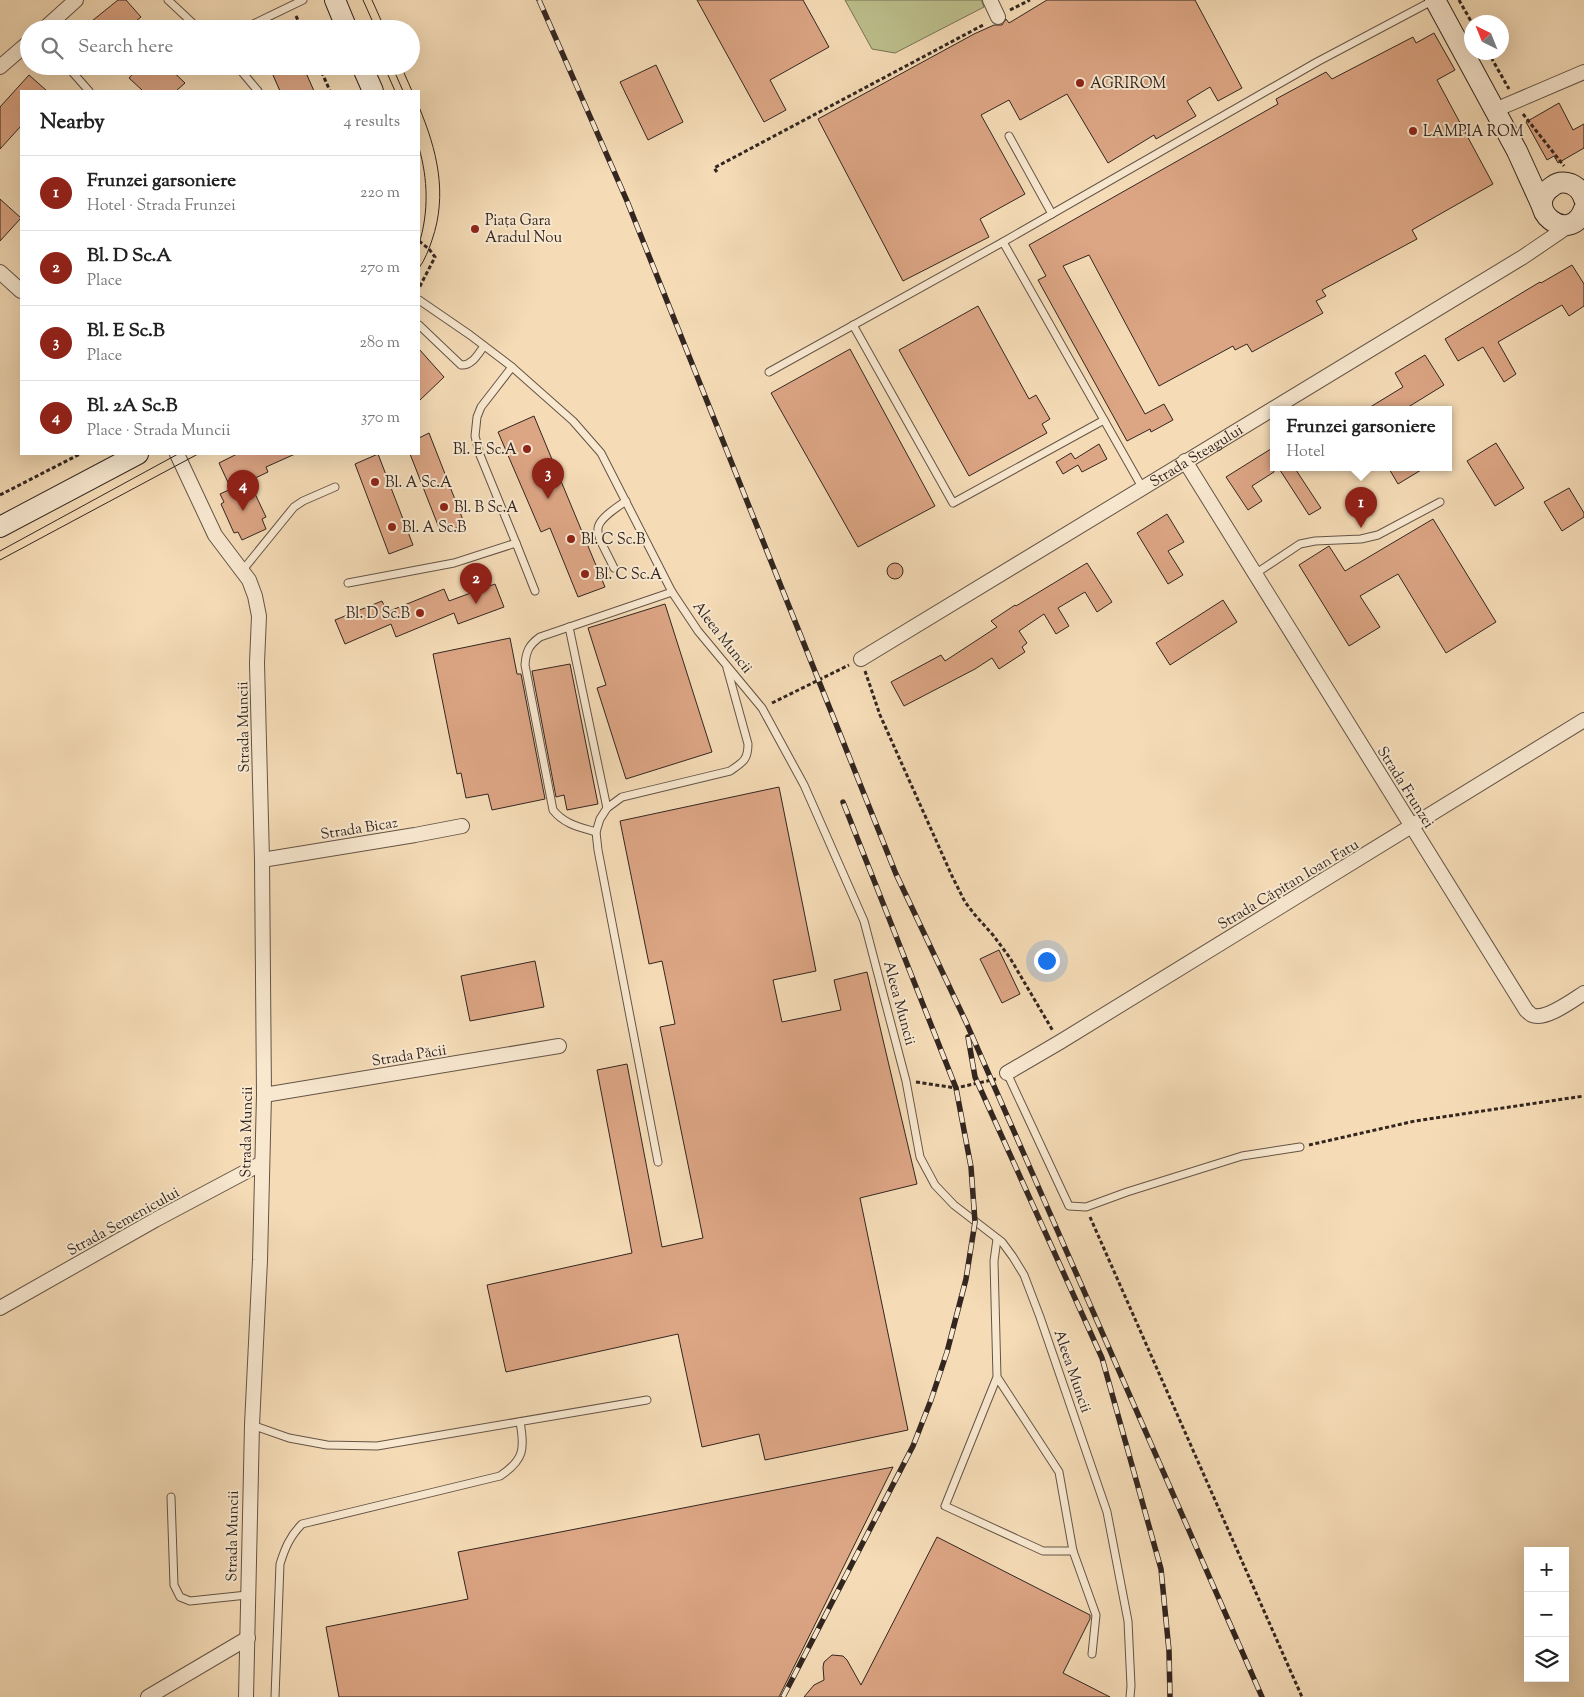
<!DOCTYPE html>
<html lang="en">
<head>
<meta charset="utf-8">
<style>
  body { margin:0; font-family:"Sorts Mill Goudy",serif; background:#f6f6f6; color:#222 }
  .controls { position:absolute; right:15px; bottom:15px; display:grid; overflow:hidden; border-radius:0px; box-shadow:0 5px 20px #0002 }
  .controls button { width:45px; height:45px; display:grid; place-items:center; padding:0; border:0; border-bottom:1px solid #e0e0e0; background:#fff; color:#222; font:25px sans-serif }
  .compass { position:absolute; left:1464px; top:15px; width:45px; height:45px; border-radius:50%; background:#fff; box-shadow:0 5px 20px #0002; rotate:317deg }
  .you { position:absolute; left:1046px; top:960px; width:18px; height:18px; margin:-12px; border:4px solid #fff; border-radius:50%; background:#1a73e8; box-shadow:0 0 0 8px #1a73e833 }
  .badge { display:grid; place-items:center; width:32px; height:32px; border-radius:50%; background:#8f2418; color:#fff; font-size:16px; font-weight:700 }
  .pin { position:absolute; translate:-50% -41px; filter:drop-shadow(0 1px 2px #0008) }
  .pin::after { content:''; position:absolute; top:26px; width:18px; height:15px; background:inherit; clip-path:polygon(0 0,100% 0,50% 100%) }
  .popup { position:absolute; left:1270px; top:406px; width:182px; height:65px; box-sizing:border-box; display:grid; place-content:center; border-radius:0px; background:#fff; filter:drop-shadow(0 1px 4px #0005); font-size:16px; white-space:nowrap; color:#767676 }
  .popup b { font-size:19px; color:#222 }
  .popup::after { content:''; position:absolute; left:50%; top:100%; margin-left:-10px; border:10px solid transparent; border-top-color:#fff }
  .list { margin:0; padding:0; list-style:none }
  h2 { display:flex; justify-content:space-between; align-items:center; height:65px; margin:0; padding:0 20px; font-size:21px }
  h2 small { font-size:16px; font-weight:400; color:#767676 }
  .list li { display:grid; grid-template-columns:32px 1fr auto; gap:15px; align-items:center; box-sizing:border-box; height:75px; padding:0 20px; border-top:1px solid #e0e0e0 }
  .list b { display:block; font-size:19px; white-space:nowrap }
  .list p { margin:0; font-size:16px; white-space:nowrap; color:#767676 }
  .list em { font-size:16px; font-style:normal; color:#767676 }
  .icon { flex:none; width:28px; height:28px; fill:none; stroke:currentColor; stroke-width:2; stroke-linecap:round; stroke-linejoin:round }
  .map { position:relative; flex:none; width:1584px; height:1697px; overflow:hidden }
  .search { position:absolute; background:#fff; box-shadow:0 5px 20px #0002; left:20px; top:20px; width:400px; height:55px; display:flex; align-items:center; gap:12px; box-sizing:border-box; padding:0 18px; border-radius:28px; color:#767676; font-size:19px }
  .panel { position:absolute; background:#fff; box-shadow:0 5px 20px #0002; left:20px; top:90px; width:400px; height:365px; border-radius:0px }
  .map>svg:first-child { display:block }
  .green { fill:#bdc08d; stroke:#787356 }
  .building { fill:#dca584; stroke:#332620 }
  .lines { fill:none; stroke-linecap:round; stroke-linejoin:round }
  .lane-casing { stroke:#645446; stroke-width:9 }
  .street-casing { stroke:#645446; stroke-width:16 }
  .secondary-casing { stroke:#332620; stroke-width:22 }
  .path { stroke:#332620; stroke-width:3; stroke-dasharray:4 2.5; stroke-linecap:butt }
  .lane { stroke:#f8e8d0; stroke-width:7 }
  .street { stroke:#f8e8d0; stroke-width:14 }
  .secondary { stroke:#f8e8d0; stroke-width:20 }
  .tram { stroke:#332620; stroke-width:1 }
  .rail-casing { stroke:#332620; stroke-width:5.5 }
  .rail { stroke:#f8e8d0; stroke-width:4; stroke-dasharray:11; stroke-linecap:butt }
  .poi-dot { fill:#8f2418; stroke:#f8e8d0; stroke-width:2 }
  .labels { text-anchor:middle; stroke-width:4; stroke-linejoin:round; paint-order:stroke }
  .poi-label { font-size:15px; fill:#332620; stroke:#f8e8d0; text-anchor:start }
  .street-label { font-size:15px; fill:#332620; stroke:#f8e8d0 }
</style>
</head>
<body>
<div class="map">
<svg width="1584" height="1697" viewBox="0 0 1584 1697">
  <rect width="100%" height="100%" fill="#f5dcb7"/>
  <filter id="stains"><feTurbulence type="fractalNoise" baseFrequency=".004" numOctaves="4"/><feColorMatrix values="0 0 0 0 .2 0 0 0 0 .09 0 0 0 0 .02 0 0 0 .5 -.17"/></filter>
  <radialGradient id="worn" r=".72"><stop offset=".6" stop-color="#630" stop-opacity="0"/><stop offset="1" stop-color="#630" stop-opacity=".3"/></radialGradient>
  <path class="green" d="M845,0h136l3,7 -89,46 -23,-4z"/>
  <g class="building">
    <path d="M118,0h8l15,17 -15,12h-44z"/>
    <path d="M697,0h106l26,47 -59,33 16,30 -22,12z"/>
    <path d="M1047,0h148l47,88 -24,13 -8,-14 -23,14 9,15 -40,23 -2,-4 -46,28 -41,-69 -47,26 -11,-20 -28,15 44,79 -45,25 9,18 -86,44 -85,-162 156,-85 20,-9h8l4,-6 3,4z"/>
    <path d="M1434,33l21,37 -18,10 56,104 -81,46 5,9 -95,51 4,6 -10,5 7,12 -71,39 -5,-8 -12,6 -2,-4 -74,40 -70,-131 -26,11 82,148 19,-10 9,16 -22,12 -1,-3 -23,12 -89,-161 8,-4 -17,-31 249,-141 -2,-5 50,-27 6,7 81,-42 3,6z"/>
    <path d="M656,65l27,57 -35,18 -28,-58z"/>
    <path d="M140,66h27l18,17 -9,8h-33l-14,-13z"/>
    <path d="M269,66h34l11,25h-34z"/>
    <path d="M29,75l18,16h-26v35l-21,23v-42z"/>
    <path d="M1559,103l14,27 11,-6v24l-26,15 -4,-7 -7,4 -21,-38z"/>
    <path d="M0,199l21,19 -21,23z"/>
    <path d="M1572,265l12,19v22l-15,10 -7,-11 -64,37 18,32 -12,8 -21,-35 -25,14 -13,-22 95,-57 1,1z"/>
    <path d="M978,306l51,93 7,-4 14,24 -8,5 5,9 -78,43 -70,-126z"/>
    <path d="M419,349l25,28 -25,24z"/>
    <path d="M850,349l85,157 -77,41 -87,-154z"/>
    <path d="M1425,355l19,30 -39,24h-38l36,-22 -8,-14z"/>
    <path d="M534,416l71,171 -27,10 -28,-69 -9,4 -43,-100z"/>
    <path d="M429,433l36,92 -24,8 -31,-79h9v-16z"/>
    <path d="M1496,443l28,45 -29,18 -28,-45z"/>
    <path d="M1099,444l8,15 -25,13 -4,-7 -15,9 -7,-12 15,-9 4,6z"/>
    <path d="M1274,447v25l-22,14 10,15 -14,9 -22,-33z"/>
    <path d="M237,454h58l-29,13 2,5 -19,9 17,36 -4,2 4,10 -24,11 -4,-8 -4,1 -13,-29 3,-2 -4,-8 11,-5 -12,-26z"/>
    <path d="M378,454l35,91 -24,9 -34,-90z"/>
    <path d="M1278,467h16l27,41 -12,7z"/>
    <path d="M1388,467h38l-28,17z"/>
    <path d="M1569,488l15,25v4l-22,14 -18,-29z"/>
    <path d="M1167,514l17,28 -16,9 15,24 -15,9 -31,-51z"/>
    <path d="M1433,519l63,103 -50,31 -48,-79 -38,22 20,31 -31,19 -50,-81 30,-19 16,25z"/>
    <path d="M1087,563l25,39 -15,10 -12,-20 -27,16 11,18 -13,8 -12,-20 -25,17 8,12 -5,4 3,5 -26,17 -7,-11 -17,11 -71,37 -13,-24 50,-27 4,6 52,-34 -6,-6 24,-16 1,1z"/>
    <circle cx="895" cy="571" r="8"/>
    <path d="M495,584l9,23 -46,17 -4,-11 -58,24 -5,-13 -46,20 -10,-24 47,-19 5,11 57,-23 5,12z"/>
    <path d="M1223,600l14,22 -67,43 -14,-22z"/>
    <path d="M665,604l47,148 -86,27 -29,-91 9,-3 -18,-57z"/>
    <path d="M510,638l7,36h4l24,125 -53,11 -4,-16 -22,4 -5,-25 -4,1 -24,-120z"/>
    <path d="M570,664l28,140 -31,6 -3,-15 -8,2 -24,-126z"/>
    <path d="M779,787l37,184 -43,9 9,42 59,-12 -7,-30 33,-8 50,212 -57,14 48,232 -143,30 -6,-26 -57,13 -24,-113 -172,38 -19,-87 145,-32 -35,-183 30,-6 35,183 41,-9 -43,-211 15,-3 -13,-63 -13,3 -29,-143z"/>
    <path d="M999,950l21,44 -18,9 -22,-44z"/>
    <path d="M535,961l9,46 -74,14 -9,-45z"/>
    <path d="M893,1467l-114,230h-440l-13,-70 142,-28 -10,-47z"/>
    <path d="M937,1537l153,78v4l-27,54 47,24h-306l10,-12 10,-5 -1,-13 1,-5 8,-7 11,1 4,4 14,25z"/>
  </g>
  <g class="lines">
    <g class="lane-casing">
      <g id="lane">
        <path d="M168,0l31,29"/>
        <path d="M243,29l60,-29"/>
        <path d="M67,66l22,25"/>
        <path d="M237,66l21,25"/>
        <path d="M1009,136l43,78"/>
        <path d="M1003,242l139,245"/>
        <path d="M419,300l51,35 42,32 61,54 28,32 71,139 26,39 64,77 42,77 60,136 42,160 14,76 15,28 19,20 48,37 11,15 11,18 16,42 67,195 21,109 3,65 -1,11"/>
        <path d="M419,325l42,40c11,1 17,-11 23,-19"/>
        <path d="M853,325l100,178 151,-83"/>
        <path d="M769,372l234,-130 314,-180 117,-62"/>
        <path d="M516,543l19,48"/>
        <path d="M614,568c-19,-40 -28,-40 12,-67"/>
        <path d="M242,571l52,-64 9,-6 32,-14"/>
        <path d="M1255,574l45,-30 15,-3 46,-2 17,-4 62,-33"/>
        <path d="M348,583l106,-20 62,-20 -36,-88 -5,-19 2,-19 4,-10 31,-40"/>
        <path d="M569,627l38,181"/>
        <path d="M596,832c-17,-5 -32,-8 -43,-22l-28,-145c1,-14 4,-20 15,-28l132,-45"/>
        <path d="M1007,1073l62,133 17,1 41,-15 115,-36 58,-9"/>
        <path d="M658,1162l-60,-312 -2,-18 4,-13 7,-11 15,-11 108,-26c13,-9 18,-11 18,-27l-21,-76"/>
        <path d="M997,1239l-3,22 3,116 62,95 14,79h-30l-98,-45 52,-129"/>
        <path d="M252,1425l37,13 38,7 50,1 270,-46"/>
        <path d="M171,1497l3,88 6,12 10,4 57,-6"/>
        <path d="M1073,1551l23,64 -4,39"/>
        <path d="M275,1697l5,-133c5,-16 10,-28 22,-40l198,-48c24,-16 25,-27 20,-54"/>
      </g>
    </g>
    <g class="street-casing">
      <g id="street">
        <path d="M990,0l8,17"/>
        <path d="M44,29l32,-29"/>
        <path d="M0,67l29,-25"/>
        <path d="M1495,110l89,-38"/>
        <path d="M0,272l21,19"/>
        <path d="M177,454l38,81 34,45 6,16 4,20 -2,47 5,197 2,235 -4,165 -8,165 -6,272"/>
        <path d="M1185,461l341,549c2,2 4,4 6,5 13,6 41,-15 52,-22"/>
        <path id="s1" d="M861,659l662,-402 50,-34"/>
        <path d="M262,860l153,-25 47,-9"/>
        <path d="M1007,1073l53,-31 524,-322"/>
        <path d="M264,1095l295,-49"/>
        <path d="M0,1308l155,-88 107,-57"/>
        <path d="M148,1697l100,-59"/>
      </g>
    </g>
    <g class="secondary-casing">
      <g id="secondary">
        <path d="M335,0l12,29"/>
        <path d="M1435,0l82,151 25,55"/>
        <path d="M362,66l11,25"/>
        <path d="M1584,199c-2,-7 -6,-12 -13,-15 -6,-2 -13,-2 -18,2 -33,21 17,62 31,23"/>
        <path d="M0,527l138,-73"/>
      </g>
    </g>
    <g class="path">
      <path d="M1459,0l13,23"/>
      <path d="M1010,10l20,-10"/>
      <path d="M296,16l6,13"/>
      <path d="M1488,52l21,37"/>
      <path d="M319,66l11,25"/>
      <path d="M1523,114l41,52"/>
      <path d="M717,172l-3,-4 271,-144"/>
      <path d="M419,241l10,8 6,8 -16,31"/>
      <path d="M0,495l80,-41"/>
      <path d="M865,671l15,44 72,161 13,26 10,13 18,20 17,23 43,73"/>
      <path d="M772,703l77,-38"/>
      <path d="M916,1082l40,6 40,-9"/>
      <path d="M1309,1145l106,-24 169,-25"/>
      <path d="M1090,1217l212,480"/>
    </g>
    <use href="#lane" class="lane"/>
    <use href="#street" class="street"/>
    <use href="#secondary" class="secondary"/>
    <g class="tram">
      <path d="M363,0l13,29"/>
      <path d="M372,0l13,29"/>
      <path d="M384,66l11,25"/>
      <path d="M392,66l11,25"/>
      <path d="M401,66l11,25"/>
      <path d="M419,107c18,43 29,87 13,133 -3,9 -7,20 -13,28"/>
      <path d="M419,148c9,31 10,64 0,96"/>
      <path d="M0,551l178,-97"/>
      <path d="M0,560l198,-106"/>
    </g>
    <g class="rail-casing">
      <g id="rail">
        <path d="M539,0l88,201 269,673 70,148 296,675"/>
        <path d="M968,1037l7,40 127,281 59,211 8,82 1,46"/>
        <path d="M783,1697l130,-251 18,-46 16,-48 19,-73 9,-57 -4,-55 -15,-79 -113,-286"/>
      </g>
    </g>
    <use href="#rail" class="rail"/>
  </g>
  <g class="poi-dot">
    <circle cx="1080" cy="83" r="5"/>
    <circle cx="1413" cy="131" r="5"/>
    <circle cx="475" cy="229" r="5"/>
    <circle cx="527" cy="449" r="5"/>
    <circle cx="375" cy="482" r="5"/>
    <circle cx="444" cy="507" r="5"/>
    <circle cx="392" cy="527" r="5"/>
    <circle cx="571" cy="539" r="5"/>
    <circle cx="585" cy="574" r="5"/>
    <circle cx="420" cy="613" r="5"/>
  </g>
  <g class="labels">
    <g class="poi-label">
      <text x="1090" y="88">AGRIROM</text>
      <text x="1423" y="136">LAMPIA ROM</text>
      <text x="485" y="225">Piața Gara<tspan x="485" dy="17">Aradul Nou</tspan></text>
      <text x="517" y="454" text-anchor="end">Bl. E Sc.A</text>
      <text x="385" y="487">Bl. A Sc.A</text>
      <text x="454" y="512">Bl. B Sc.A</text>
      <text x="402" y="532">Bl. A Sc.B</text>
      <text x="581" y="544">Bl. C Sc.B</text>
      <text x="595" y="579">Bl. C Sc.A</text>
      <text x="410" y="618" text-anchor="end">Bl. D Sc.B</text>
    </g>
    <g class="street-label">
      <text dy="5" stroke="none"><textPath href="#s1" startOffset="392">Strada Steagului</textPath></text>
      <text transform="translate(723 637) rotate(52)" y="5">Aleea Muncii</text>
      <text transform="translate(243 727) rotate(-91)" y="5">Strada Muncii</text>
      <text transform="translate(1406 787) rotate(58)" y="5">Strada Frunzei</text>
      <text transform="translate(359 828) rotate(-9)" y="5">Strada Bicaz</text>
      <text transform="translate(1288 884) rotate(-31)" y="5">Strada Căpitan Ioan Fatu</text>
      <text transform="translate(900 1003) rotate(75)" y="5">Aleea Muncii</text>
      <text transform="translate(409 1055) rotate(-9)" y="5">Strada Păcii</text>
      <text transform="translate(246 1132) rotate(-89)" y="5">Strada Muncii</text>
      <text transform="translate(123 1221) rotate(-29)" y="5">Strada Semenicului</text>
      <text transform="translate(1073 1371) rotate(71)" y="5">Aleea Muncii</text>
      <text transform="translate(232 1536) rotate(-89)" y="5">Strada Muncii</text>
    </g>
  </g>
  <rect width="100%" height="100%" filter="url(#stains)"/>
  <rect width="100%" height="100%" fill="url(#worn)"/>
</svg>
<div class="controls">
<button>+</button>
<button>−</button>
<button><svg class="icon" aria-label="layers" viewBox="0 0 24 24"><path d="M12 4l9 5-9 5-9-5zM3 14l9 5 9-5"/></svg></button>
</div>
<svg class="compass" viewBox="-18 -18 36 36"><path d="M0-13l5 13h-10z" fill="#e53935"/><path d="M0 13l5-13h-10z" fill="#767676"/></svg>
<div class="you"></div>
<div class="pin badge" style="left:1361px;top:528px">1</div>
<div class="popup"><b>Frunzei garsoniere</b>Hotel</div>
<div class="pin badge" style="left:476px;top:604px">2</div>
<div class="pin badge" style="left:548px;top:499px">3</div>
<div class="pin badge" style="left:243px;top:511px">4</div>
<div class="search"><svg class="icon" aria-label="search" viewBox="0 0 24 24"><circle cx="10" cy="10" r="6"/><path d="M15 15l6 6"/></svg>Search here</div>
<section class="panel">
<h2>Nearby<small>4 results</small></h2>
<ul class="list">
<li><span class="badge">1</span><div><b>Frunzei garsoniere</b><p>Hotel · Strada Frunzei</p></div><em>220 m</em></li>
<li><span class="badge">2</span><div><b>Bl. D Sc.A</b><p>Place</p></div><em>270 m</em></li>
<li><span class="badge">3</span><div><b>Bl. E Sc.B</b><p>Place</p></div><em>280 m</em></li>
<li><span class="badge">4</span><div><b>Bl. 2A Sc.B</b><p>Place · Strada Muncii</p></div><em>370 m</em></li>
</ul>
</section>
</div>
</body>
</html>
